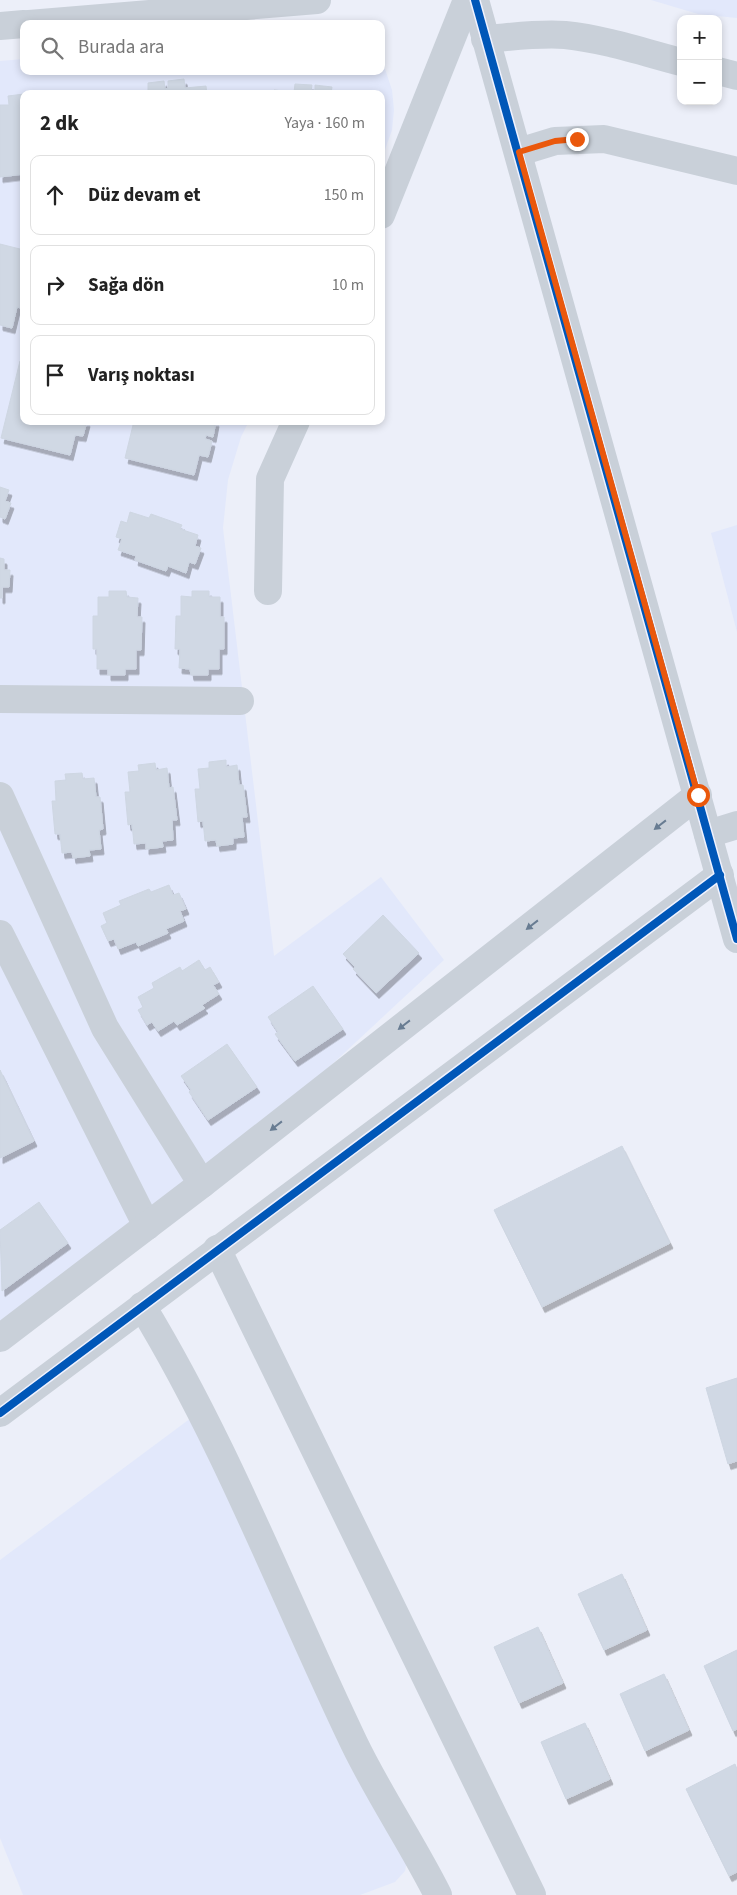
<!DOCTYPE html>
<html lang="tr">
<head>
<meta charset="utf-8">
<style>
  body { margin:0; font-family:"Source Sans 3",sans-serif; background:#f2f2f2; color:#222 }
  .controls { position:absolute; right:15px; top:15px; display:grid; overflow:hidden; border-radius:10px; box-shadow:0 2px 8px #0003 }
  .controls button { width:45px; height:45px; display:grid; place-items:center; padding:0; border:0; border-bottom:1px solid #e0e0e0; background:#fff; color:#222; font:25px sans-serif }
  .stop { position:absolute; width:15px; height:15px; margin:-11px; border:4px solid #ea580c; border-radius:50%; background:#fff }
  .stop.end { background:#ea580c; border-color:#fff; box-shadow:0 1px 5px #0008 }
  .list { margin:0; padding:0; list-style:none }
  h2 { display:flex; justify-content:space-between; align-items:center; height:65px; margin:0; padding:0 20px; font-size:21px }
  h2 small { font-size:16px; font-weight:400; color:#767676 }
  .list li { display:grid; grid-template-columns:32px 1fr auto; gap:15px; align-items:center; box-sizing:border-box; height:80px; margin:0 10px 10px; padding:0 10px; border:1px solid #e0e0e0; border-radius:10px }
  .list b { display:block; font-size:19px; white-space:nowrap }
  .list em { font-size:16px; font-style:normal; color:#767676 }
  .icon { flex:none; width:28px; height:28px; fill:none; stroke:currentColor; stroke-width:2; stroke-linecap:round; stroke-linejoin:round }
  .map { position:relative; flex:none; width:737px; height:1895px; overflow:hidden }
  .search { position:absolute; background:#fff; box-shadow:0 2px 8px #0003; left:20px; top:20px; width:365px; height:55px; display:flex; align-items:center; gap:12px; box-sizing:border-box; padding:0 18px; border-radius:10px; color:#767676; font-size:19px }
  .panel { position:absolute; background:#fff; box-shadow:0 2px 8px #0003; left:20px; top:90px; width:365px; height:335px; border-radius:10px }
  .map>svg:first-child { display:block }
  .residential { fill:#e2e8fb }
  .building { fill:#d0d8e4; stroke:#ced6e2; filter:url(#shadow) }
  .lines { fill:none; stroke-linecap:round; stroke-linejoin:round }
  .street { stroke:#c9d0d9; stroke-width:28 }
  .secondary { stroke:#c9d0d9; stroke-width:28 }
  .cycleway-casing { stroke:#eff2ff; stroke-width:11 }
  .cycleway { stroke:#0057b8; stroke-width:8 }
  .oneway { fill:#687c92 }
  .route { stroke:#ea580c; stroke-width:6 }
</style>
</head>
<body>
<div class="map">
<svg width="737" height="1895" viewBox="0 0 737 1895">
  <defs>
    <filter id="shadow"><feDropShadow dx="3" dy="5.5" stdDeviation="0" flood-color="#0004"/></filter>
  </defs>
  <rect width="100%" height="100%" fill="#eceff9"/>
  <g class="residential">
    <path d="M651,0h86v18l-39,-4z"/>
    <path d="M381,57l11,33 2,20 -2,20 -11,31v-67h-357v327h225l-8,16 -13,43 -5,48 51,428 107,-79 63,83 -176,164 -268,214v-1277l24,-2v12h357z"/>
    <path d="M737,525v107l-26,-99z"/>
    <path d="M191,1418l216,444 -2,9 -10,11 -35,13h-337l-23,-57v-278z"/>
  </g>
  <g class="building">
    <path d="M184,79l1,9 21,-2 1,8h-78l19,-2v-9l16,-2 1,8 3,-1v-7z"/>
    <path d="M295,84l17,1 -1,7h4v-7l17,2 -1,7h-58l1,-4 20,2z"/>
    <path d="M24,94v80l-24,3v-72h9l-1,-9z"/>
    <path d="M0,244l24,6v59l-7,-2 -5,21 -12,-3z"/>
    <path d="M20,361l4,1v59h63l-4,15 -8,-1 -5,20 -69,-17z"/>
    <path d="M134,421h82l-3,16 -7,-2 -1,4 7,2 -4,16 -9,-2 -5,20 -69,-17z"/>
    <path d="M0,487l9,3 -4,11 6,2 -6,16 -5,-2z"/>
    <path d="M130,512l19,6 2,-4 31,11 -2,4 18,6 -3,11 6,2 -6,16 -6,-2 -3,11 -18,-7 -2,5 -31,-11 1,-4 -18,-6 4,-11 -6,-2 5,-16 6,2z"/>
    <path d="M0,558l4,1v11h6l-1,17h-7v11h-2z"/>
    <path d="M109,591h17l1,6 11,1 -1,19h5l-1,33h-5v19h-11v6h-17v-6h-11v-20h-4v-33h5v-19h11z"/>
    <path d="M192,591h17v6h11v20h4v32h-5v20h-11v6h-17l-1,-6 -11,-1 1,-19h-5l1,-33h5v-20l11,1z"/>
    <path d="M226,760v7l11,-2 2,20h4l4,32h-5l2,20 -11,1v6l-16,2 -1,-6 -11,1 -2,-20 -5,1 -3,-33h5l-2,-20 11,-1v-6z"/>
    <path d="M155,763l1,7 11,-2 2,20 4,-1 4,33h-5l1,20 -11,1 1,6 -17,2v-6l-12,1 -2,-20 -4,1 -3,-33h5l-2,-20 11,-1 -1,-6z"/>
    <path d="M82,773l1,6 11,-1 2,19h4l3,32 -4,1 2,19 -12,1 1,6 -17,2 -1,-6 -10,1 -2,-19h-5l-3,-33h4l-1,-20 11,-1 -1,-6z"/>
    <path d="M169,885l4,10 6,-2 7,16 -6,2 4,10 -18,8 2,4 -30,13 -2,-4 -18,7 -4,-10 -6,2 -7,-15 6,-3 -4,-10 18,-8 -2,-4 30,-12 2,3z"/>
    <path d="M383,915l36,38 -43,40 -23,-24 2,-2 -12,-13z"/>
    <path d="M199,960l6,10 5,-3 9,15 -6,3 6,9 -17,11 3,3 -28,17 -3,-4 -16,10 -6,-9 -5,3 -9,-15 5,-3 -5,-10 16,-9 -2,-5 28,-16 2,4z"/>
    <path d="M313,986l30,43 -48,32 -20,-27 3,-2 -10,-15z"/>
    <path d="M227,1044l30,43 -49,33 -19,-28 2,-2 -10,-14z"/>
    <path d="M0,1070l34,71 -34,17z"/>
    <path d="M622,1146l48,97 -128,64 -48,-97z"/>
    <path d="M39,1202l29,41 -66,48 -2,-61z"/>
    <path d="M737,1378v83l-9,3 -22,-76z"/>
    <path d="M622,1574l25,56 -43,20 -26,-56z"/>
    <path d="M538,1627l25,56 -44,20 -25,-56z"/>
    <path d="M737,1650v79l-4,2 -29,-65z"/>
    <path d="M664,1674l25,56 -44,21 -25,-57z"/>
    <path d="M585,1723l25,56 -44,20 -25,-57z"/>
    <path d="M735,1764l2,5v103l-8,4 -43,-87z"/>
  </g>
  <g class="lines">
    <g class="street">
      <path d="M475,0l262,939"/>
      <path d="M29,24l288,-24"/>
      <path d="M0,26l24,-2"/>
      <path d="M485,39c26,-2 53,-6 80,-4 39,4 78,17 116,27"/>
      <path d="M718,71l19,5"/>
      <path d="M519,152l36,-11 49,-2 133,32"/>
      <path d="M381,215l86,-215"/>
      <path d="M268,591l2,-112 26,-58"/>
      <path d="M0,699l240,2"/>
      <path d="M0,796l105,232 97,156"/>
      <path d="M708,834l29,-9"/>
      <path d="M0,934l147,292"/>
      <path d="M217,1249l315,646"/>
      <path d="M142,1306c84,138 142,291 212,437 25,52 58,100 84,152"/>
    </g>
    <g class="secondary">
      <path d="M0,1338l202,-154 496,-389"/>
      <path d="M0,1413l720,-538"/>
    </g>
    <g class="cycleway-casing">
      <g id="cycleway">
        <path d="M475,0l262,939"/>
        <path d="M0,1413l720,-538"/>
      </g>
    </g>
    <use href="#cycleway" class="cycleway"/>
  </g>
  <defs><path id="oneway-solid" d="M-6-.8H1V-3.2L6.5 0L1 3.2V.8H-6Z" transform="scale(1.25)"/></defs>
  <g class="oneway">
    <use href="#oneway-solid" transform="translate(660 825) rotate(142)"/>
    <use href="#oneway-solid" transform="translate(532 925) rotate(142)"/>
    <use href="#oneway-solid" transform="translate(404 1025) rotate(142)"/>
    <use href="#oneway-solid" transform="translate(276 1126) rotate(142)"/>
  </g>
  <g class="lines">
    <path class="route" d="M577,139l-22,2 -36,11 179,643"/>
  </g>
</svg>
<div class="controls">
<button>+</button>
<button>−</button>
</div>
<div class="stop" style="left:698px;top:795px"></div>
<div class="stop end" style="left:577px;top:139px"></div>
<div class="search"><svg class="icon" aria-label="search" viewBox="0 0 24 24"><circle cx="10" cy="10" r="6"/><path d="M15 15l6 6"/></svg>Burada ara</div>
<section class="panel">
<h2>2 dk<small>Yaya · 160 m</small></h2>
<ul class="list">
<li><svg class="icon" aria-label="ahead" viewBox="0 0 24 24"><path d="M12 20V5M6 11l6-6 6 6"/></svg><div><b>Düz devam et</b></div><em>150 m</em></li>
<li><svg class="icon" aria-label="right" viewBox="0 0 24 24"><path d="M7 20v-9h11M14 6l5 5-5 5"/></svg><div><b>Sağa dön</b></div><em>10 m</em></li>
<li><svg class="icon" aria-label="arrive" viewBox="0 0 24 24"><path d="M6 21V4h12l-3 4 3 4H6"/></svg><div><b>Varış noktası</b></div></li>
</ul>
</section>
</div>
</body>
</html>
